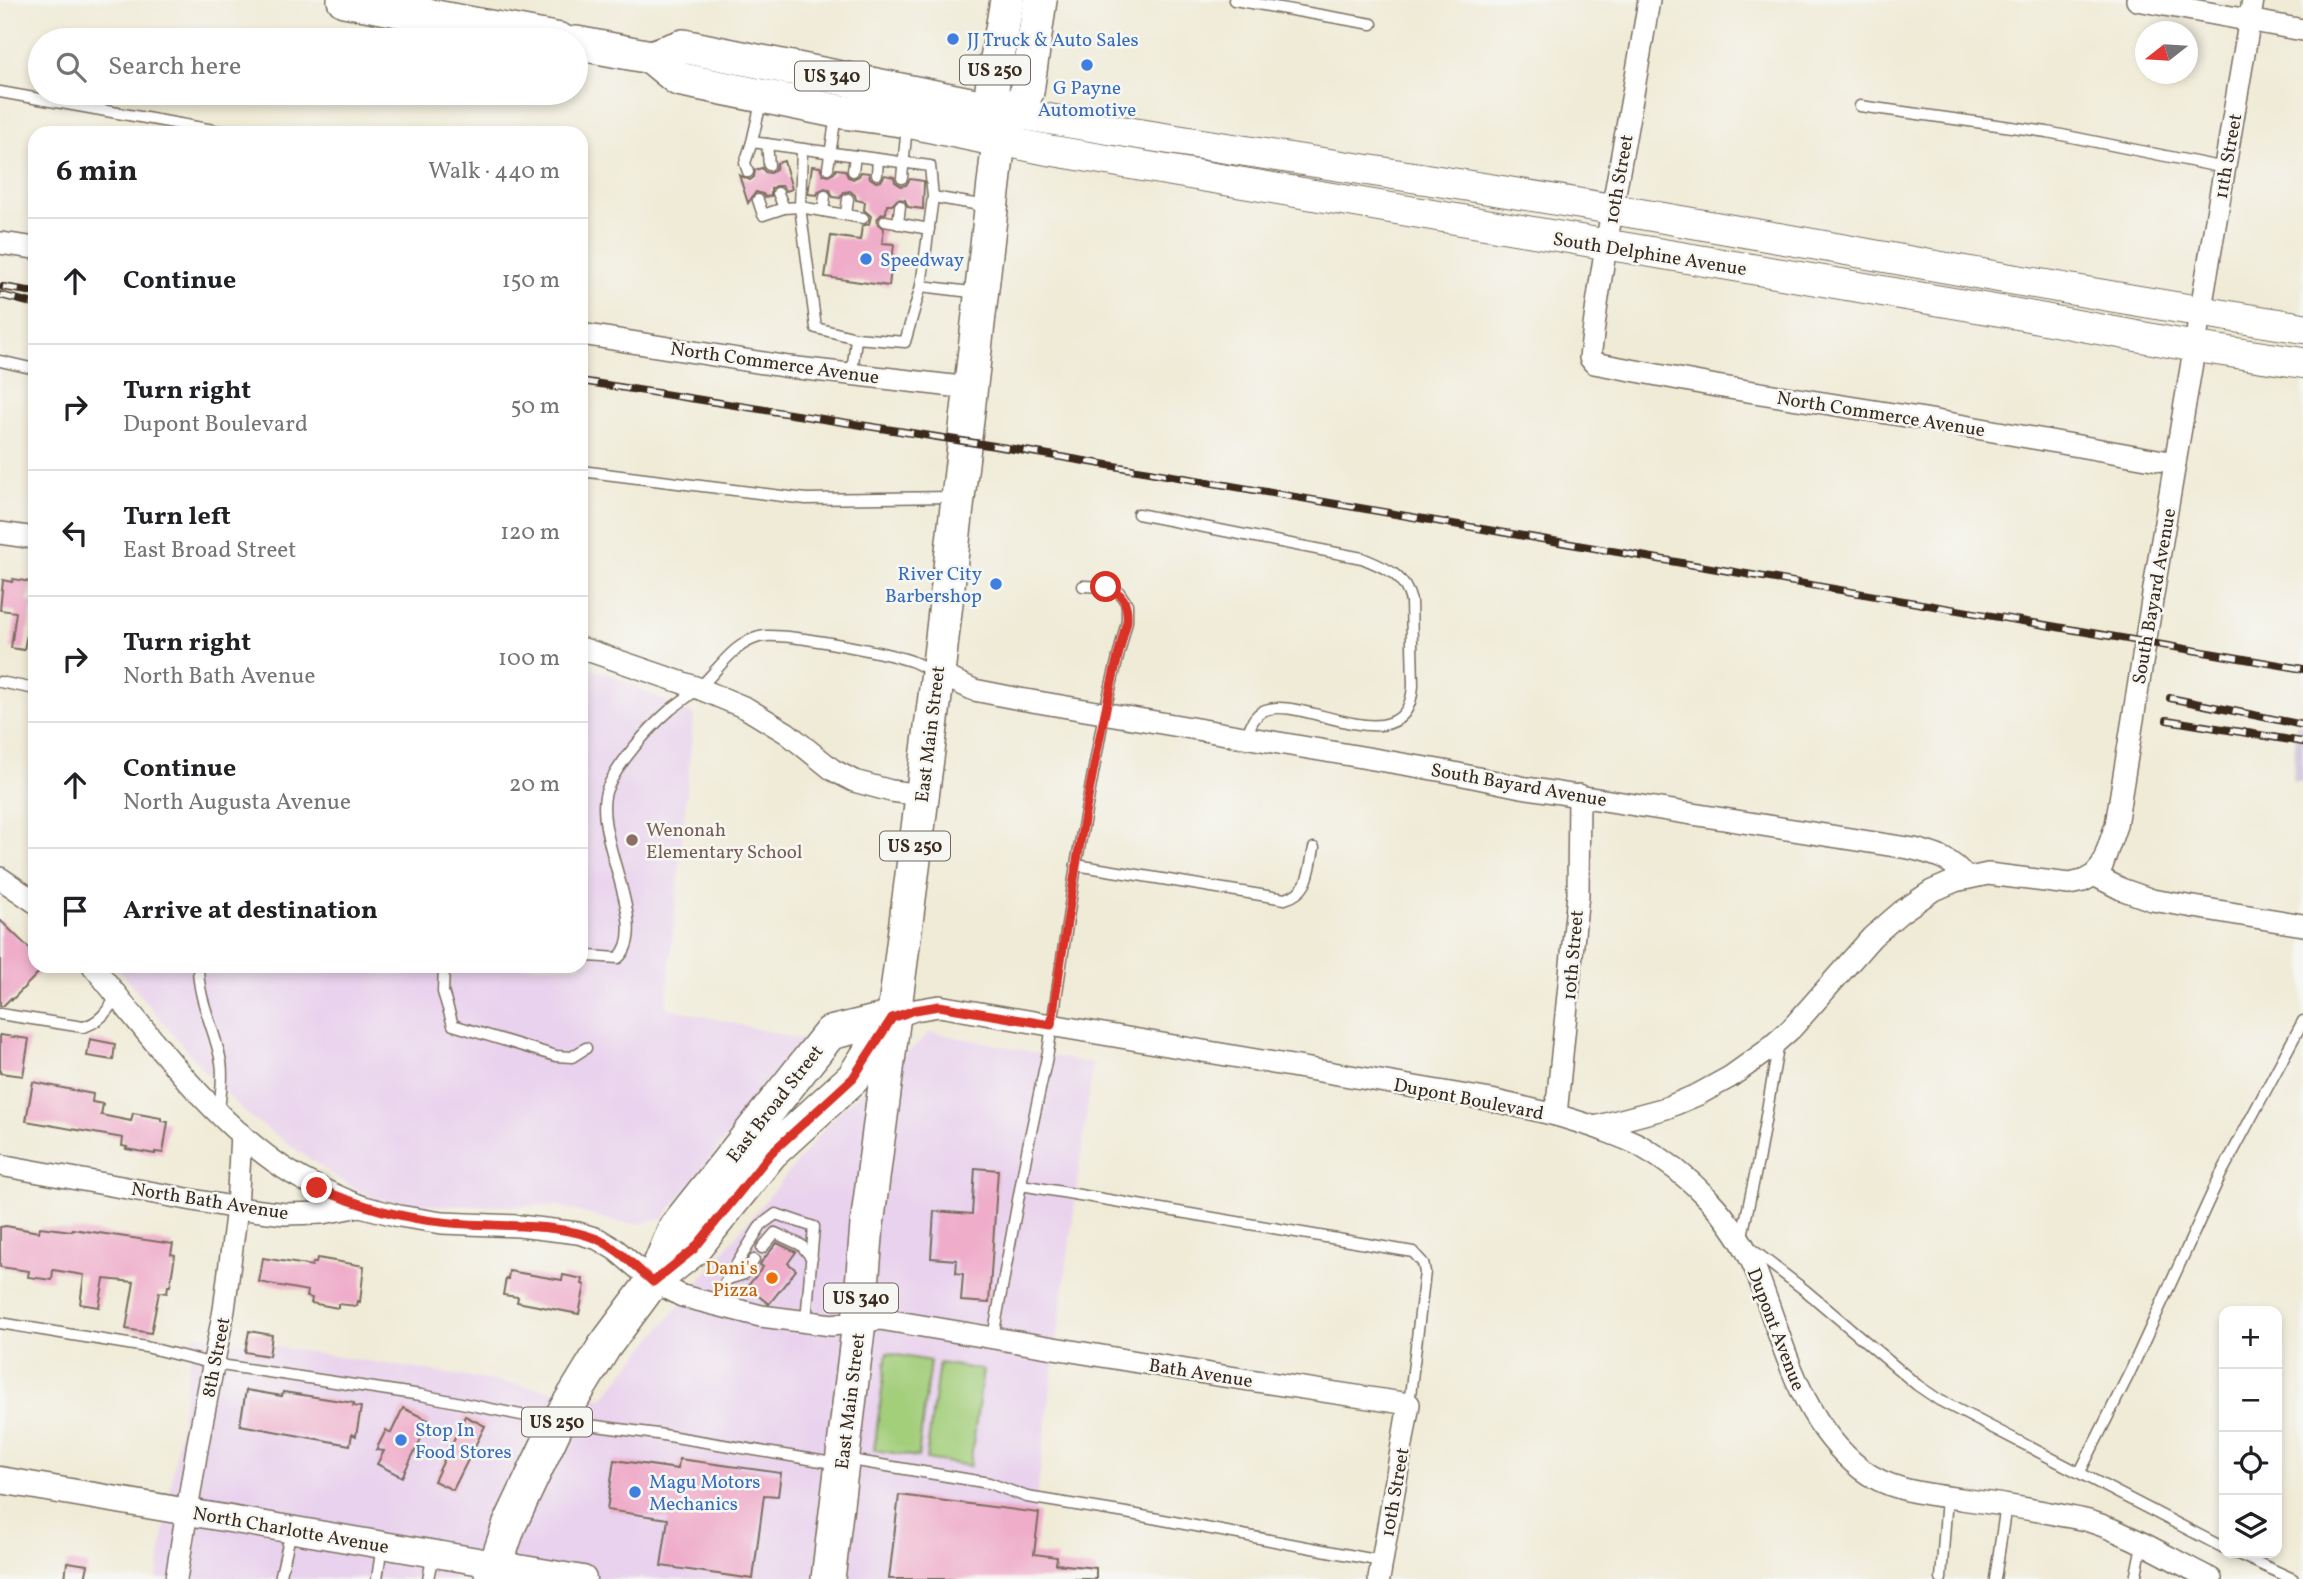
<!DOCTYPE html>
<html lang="en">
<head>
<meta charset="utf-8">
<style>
  body { margin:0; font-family:Vollkorn,serif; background:#f2f2f2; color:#202124 }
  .controls { position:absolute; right:21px; bottom:21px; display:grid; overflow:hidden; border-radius:14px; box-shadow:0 4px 10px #0003 }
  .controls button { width:63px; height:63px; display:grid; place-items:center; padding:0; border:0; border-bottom:2px solid #e0e0e0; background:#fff; color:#202124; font:35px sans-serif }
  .compass { position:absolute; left:2135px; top:21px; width:63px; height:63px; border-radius:50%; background:#fff; box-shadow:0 4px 10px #0003; rotate:253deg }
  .stop { position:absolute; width:21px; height:21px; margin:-16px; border:5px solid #d93025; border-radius:50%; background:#fff }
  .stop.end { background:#d93025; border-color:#fff; box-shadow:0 2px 7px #0008 }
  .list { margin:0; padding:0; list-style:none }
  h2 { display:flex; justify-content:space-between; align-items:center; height:91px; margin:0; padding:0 28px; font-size:30px }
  h2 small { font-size:23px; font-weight:400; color:#757577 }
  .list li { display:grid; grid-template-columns:46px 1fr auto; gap:21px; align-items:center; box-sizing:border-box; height:126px; padding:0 28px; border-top:2px solid #e0e0e0 }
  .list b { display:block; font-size:26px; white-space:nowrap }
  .list p { margin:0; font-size:23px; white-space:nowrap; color:#757577 }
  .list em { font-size:23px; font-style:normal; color:#757577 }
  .icon { flex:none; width:38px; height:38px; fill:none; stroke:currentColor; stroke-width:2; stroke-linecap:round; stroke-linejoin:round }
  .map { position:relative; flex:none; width:2303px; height:1579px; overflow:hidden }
  .search { position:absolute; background:#fff; box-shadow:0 4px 10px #0003; left:28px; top:28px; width:560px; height:77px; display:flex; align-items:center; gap:18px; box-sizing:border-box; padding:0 24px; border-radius:38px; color:#757577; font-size:26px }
  .panel { position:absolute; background:#fff; box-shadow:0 4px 10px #0003; left:28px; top:126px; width:560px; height:847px; border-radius:21px }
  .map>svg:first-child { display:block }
  .built { fill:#e9d2ed }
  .industrial { fill:#c9bfd7 }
  .green { fill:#a3ce7a; stroke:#6f7c4c; stroke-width:2 }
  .building { fill:#efadca }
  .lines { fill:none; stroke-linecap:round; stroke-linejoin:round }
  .service-casing { stroke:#7a6e5f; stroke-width:13 }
  .minor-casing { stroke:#7a6e5f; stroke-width:24 }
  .tertiary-casing { stroke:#7a6e5f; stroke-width:29 }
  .secondary-casing { stroke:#7a6e5f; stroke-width:32 }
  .primary-casing { stroke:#7a6e5f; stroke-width:36 }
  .service { stroke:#fff; stroke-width:10 }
  .minor { stroke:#fff; stroke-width:21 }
  .tertiary { stroke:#fff; stroke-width:26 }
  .secondary { stroke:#fff; stroke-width:30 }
  .primary { stroke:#fff; stroke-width:33 }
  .rail-casing { stroke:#3b2a1e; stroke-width:8 }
  .rail { stroke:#f6f6f2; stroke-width:5; stroke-dasharray:16; stroke-linecap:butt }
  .route { stroke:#d93025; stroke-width:9 }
  .shop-dot { fill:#3f7fe0; stroke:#f6f6f2; stroke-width:2.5 }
  .education-dot { fill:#8d6e63; stroke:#f6f6f2; stroke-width:2.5 }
  .food-dot { fill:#e8710a; stroke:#f6f6f2; stroke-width:2.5 }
  .labels { text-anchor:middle; stroke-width:5; stroke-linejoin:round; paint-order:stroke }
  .shield { fill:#f6f6f2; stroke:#73675e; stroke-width:2 }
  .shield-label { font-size:18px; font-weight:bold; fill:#3b2a1e }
  .shop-label { font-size:19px; fill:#366cbe; stroke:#f6f6f2; text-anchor:start }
  .street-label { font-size:19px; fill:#3b2a1e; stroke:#f6f6f2 }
  .education-label { font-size:19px; fill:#785e54; stroke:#f6f6f2; text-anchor:start }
  .food-label { font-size:19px; fill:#c56008; stroke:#f6f6f2; text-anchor:end }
</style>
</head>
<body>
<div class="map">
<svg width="2303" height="1579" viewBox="0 0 2303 1579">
  <rect width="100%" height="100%" fill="#f6f6f2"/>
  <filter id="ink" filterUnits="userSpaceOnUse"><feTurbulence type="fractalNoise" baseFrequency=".0143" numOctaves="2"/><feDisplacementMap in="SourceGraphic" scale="14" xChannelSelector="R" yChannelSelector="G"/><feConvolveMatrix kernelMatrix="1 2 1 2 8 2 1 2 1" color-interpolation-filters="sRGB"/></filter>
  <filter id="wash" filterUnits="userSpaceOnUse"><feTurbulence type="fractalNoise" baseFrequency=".00686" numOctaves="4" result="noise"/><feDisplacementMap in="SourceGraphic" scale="28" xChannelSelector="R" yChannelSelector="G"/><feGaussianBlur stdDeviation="1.57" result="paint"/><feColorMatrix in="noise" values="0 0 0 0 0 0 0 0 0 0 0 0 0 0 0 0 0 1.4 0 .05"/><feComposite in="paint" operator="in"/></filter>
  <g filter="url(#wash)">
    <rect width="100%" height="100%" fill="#f0ebd7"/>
    <g class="built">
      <path d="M581,666l28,8 85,41 -28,292 137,33 -140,178 -24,6 -23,-2 -58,-16h-119l-67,-8 -38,-22 -85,-60 -44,-44 -89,-106h465z"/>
      <path d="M931,1032l162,32 -67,515h-869l37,-245 409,64 236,-287z"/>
    </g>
    <path class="industrial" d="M2296,724l7,1v57l-10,-1z"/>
    <g class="green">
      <path d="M887,1353l43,8 -12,96 -44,-7z"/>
      <path d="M939,1363l44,7 -13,96 -44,-7z"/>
    </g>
    <g id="blocks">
      <g class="building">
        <path d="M784,161l8,28 -6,2 -4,-5h-6l-5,3v7l-6,1 -2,-3 -7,-2 -8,11 -9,-28 11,5 4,-3 1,-7 7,-2 3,4 5,1 6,-4 1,-6z"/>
        <path d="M812,166l8,1 3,7 5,2 6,-3 2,-4 9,1 3,7 5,2 6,-3 2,-4 8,1 1,5 6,4 5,-1 4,-6 9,2 1,5 6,4 5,-1 4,-6 14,2 -1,28 -15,-2 -3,-7 -7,-1 -6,6h-5l-1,8 -4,1 -5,5 1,5 6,5 -2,14 12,1 -5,42 -64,-9 6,-41 29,4 2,-14 7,-2 2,-8 -7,-6 1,-8 -9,-2 -1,-5 -5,-4 -6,1 -4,6 -7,-1 -3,-7 -5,-2 -6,3 -2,4 -9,-1z"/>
        <path d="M13,579l18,3 -3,20h5l-9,48 -13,-2 5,-36 -16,-2 3,-30 9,2z"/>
        <path d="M0,920l35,34v12h10l-33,34 -1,-2 -8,8h-3z"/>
        <path d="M0,1035l29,4 -6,37 -23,-3z"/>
        <path d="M90,1039l25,5 -2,16 -26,-4z"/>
        <path d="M33,1082l60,12 -1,8 11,2 -2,11 30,6 2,-8 28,5v3l7,1 -5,31 -8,-1v2l-29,-5 1,-2 -5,-1 1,-8 -97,-17z"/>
        <path d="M975,1168l23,2 -9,133 -28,-2 2,-27 -7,-1 1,-13 -26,-2 3,-47 38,3z"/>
        <path d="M6,1226l33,6 1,-5 32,4v-2l101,15 -2,10 4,1 -5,31h-2l-1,7 -8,-1 -8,41 -25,-4 8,-47 -30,-3 -5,28 -19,-3 4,-29 -31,-5 -1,10 -24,-3 1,-6 -29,-4v-40z"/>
        <path d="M777,1243l19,9 -8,11 8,7 -27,34 -22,-17 16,-20 -3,-2 2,-4z"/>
        <path d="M263,1258l49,8 1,-3h3l1,-5 47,8 -4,36 -2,-1 -1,5 -19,-2v4l-27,-5 1,-5 -5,-1 1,-6 -49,-9z"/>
        <path d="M509,1271l53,9 1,-5 20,4 -1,5 3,1 -6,29 -62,-12 1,-5 -15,-2 3,-17 2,1z"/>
        <path d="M249,1331l23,4 -3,21 -24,-4z"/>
        <path d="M246,1390l36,6 1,-4 71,11 -1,3 8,1 -5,29 -4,-2 -2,11 -110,-20z"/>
        <path d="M403,1408l27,13 -28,56 -25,-13 7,-13 -8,-1 10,-20 5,3z"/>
        <path d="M465,1416l20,10 -32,64 -19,-9z"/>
        <path d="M679,1459l102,14 -3,23 -14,-1 -11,84 -92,-13 7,-47 -61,-9 7,-50 64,9z"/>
        <path d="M899,1495l140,18 -5,41 23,3 -1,7 40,4v11h-207z"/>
        <path d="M67,1562l21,3 -3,14h-20z"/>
      </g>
    </g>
  </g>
  <g filter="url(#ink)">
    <use href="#blocks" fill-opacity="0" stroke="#7a6e5f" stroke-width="2"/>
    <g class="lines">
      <g class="service-casing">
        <g id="service">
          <path d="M1234,0l138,24"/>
          <path d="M0,92l230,41"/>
          <path d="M762,98l-10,44 178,24 3,31 53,9"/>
          <path d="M1860,106l187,26 178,36"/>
          <path d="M767,144l2,21"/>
          <path d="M828,168l8,-53"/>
          <path d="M853,171l2,-15"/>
          <path d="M748,172l-3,-9 7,-21"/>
          <path d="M877,174l1,-15"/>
          <path d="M902,178l5,-53"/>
          <path d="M778,193l6,15"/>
          <path d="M933,197l-12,89 58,7"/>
          <path d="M758,200l5,15 21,-7 16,-1 2,-58"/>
          <path d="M823,211l2,-15"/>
          <path d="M846,214l2,-15"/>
          <path d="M885,221l44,8"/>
          <path d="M898,224l2,-18"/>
          <path d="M856,338l-40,-10 -16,-121 63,11"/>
          <path d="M0,361l35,8"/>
          <path d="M852,374l4,-36 49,4 16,-56"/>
          <path d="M581,471l225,28 148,-2"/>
          <path d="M1138,514l224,44c24,10 42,16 49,43l2,85c-6,83 -114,6 -150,25 -11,6 -13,17 -17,28"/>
          <path d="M0,682l35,7"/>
          <path d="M1076,865l209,34c25,-7 24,-28 29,-51"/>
          <path d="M581,953l8,3 29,2c35,-30 -28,-125 -11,-169 11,-26 41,-60 63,-79 11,-9 23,-16 33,-26 18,-18 31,-40 56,-47 21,-6 129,16 152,24 8,3 16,8 24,11"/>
          <path d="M198,966c0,35 17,63 23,96 3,16 -1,34 -2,50"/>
          <path d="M444,966l-1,26 10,33 103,31 16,1 14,-9"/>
          <path d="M0,1014l83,13c18,-5 24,-16 34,-31"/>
          <path d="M1779,1042l-21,119 -17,80 65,50 111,94 22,15 285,148"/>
          <path d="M1021,1185l392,67 10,11 2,9 -16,132"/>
          <path d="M762,1248l13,-15 26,12 11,13"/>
          <path d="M728,1279l16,-5 10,-14"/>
          <path d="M712,1304l49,-79 15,-11 38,13 -8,94"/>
          <path d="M0,1323l146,24 68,17 207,31 115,23 121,16 182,30"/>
          <path d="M993,1337l35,-191 20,-94 28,-187 28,-151 23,-93v-17l-8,-12 -13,-5 -23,-1"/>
          <path d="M845,1459l144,24 38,14 99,16 255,48"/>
          <path d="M2080,1472l51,-102 89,-194 83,-155"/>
          <path d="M2236,1553l57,26"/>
          <path d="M280,1579l11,-48"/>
          <path d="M377,1579l5,-34"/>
          <path d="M428,1579l5,-25"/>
          <path d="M1941,1579l6,-82"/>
          <path d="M1995,1579l11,-74"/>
          <path d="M2135,1579l7,-34"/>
        </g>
      </g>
      <g class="minor-casing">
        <g id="minor">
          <path d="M1649,0c-19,119 -45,238 -59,358l4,5 122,23 209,33 250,44"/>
          <path d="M2137,0l166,30"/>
          <path d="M0,243l35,5"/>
          <path d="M581,334l208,33 181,21"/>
          <path d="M0,533l35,5"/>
          <path d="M581,648l117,40 48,20 41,25 46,37 21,11 37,10 31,4"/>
          <path d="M938,673l36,17 46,9 424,72 77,16 393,62c20,5 39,10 52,29"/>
          <path d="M2094,875l27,14 31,11 151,25"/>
          <path d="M0,878l35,24"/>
          <path d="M93,966c55,67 111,145 182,196 26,19 55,31 85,44"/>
          <path d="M892,1018l23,-8 24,-4 552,94 65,15 39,12 71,-19 33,-14 31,-17 35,-25 26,-23 81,-92 29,-25 31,-21 23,-10 33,-7 81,10 14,-3 11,-6 8,-9 14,-41 40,-249 97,-576"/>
          <path d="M1556,1115l22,-221 1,-99"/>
          <path d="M1595,1127c15,6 31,11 44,18 50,28 95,73 117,126 28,71 42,148 105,198 28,22 66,25 100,30 32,4 63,9 94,15 12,3 25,4 37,8 41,13 80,38 119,57"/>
          <path d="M0,1165l237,43 48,6 38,-1 37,-7 39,10 43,7 77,3 59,7 20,6 18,11 37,31 29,15 79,20 71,9 48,-6 330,55 199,30 -30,175"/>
          <path d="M176,1579l22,-136 26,-133 13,-102 4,-74"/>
        </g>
      </g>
      <g class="tertiary-casing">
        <path id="tertiary" d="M0,1480l583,99"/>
      </g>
      <g class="secondary-casing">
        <g id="secondary">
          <path d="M1014,113c198,35 398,62 597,96 230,39 461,83 692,119"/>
          <path d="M999,140l49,10 964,163 184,34 107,16"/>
        </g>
      </g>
      <g class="primary-casing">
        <g id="primary">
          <path d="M344,0l216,40"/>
          <path d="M576,43l75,14 27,22 158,32 72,10 91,19"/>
          <path d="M651,57l32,-11 331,67"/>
          <path d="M1003,131l24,-39 13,-92"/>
          <path d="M655,1280l39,-31 77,-96 82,-75 35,-54"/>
          <path d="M491,1579l18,-53 49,-104 46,-75 49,-66 22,-53 155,-195 62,-15"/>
          <path d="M828,1579l31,-257 8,-97 71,-552 61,-533 -7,-52 15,-88"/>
        </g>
      </g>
      <use href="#service" class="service"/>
      <use href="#minor" class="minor"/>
      <use href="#tertiary" class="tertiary"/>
      <use href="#secondary" class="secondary"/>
      <use href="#primary" class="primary"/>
      <g class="rail-casing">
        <g id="rail">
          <path d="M3,287l32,5"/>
          <path d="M0,295l35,9"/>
          <path d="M581,381l439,69 1283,219"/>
          <path d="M2170,698l133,27"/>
          <path d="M2167,720l136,22"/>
        </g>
      </g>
      <use href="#rail" class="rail"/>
    </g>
  </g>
  <g class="lines" filter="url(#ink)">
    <path class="route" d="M317,1188c41,17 81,30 125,34 48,6 110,-1 155,17 21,9 38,28 56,43l41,-33 77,-96 82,-75 39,-60 23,-8 24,-4 112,19c21,-136 41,-272 76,-404 1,-18 -4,-29 -21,-34"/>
  </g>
  <g class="shop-dot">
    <circle cx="953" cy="39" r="7"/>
    <circle cx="1087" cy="65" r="7"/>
    <circle cx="866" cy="259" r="7"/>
    <circle cx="996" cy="584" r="7"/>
    <circle cx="401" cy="1440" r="7"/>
    <circle cx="635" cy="1492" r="7"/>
  </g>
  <circle class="education-dot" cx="632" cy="840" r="7"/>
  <circle class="food-dot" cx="772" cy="1278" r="7"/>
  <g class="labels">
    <g class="shield">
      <rect x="960" y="55.5" width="70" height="29" rx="5"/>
      <rect x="795" y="61.5" width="74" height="29" rx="5"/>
      <rect x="880" y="831.5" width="70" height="29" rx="5"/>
      <rect x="824" y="1283.5" width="74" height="29" rx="5"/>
      <rect x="522" y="1407.5" width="70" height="29" rx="5"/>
    </g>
    <g class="shield-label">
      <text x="995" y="76">US 250</text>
      <text x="832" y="82">US 340</text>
      <text x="915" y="852">US 250</text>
      <text x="861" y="1304">US 340</text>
      <text x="557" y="1428">US 250</text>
    </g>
    <g class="shop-label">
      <text x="967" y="46">JJ Truck &amp; Auto Sales</text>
      <text x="1087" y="94" text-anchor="middle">G Payne<tspan x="1087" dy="22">Automotive</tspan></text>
      <text x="880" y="266">Speedway</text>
      <text x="982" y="580" text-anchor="end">River City<tspan x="982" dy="22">Barbershop</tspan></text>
      <text x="415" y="1436">Stop In<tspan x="415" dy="22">Food Stores</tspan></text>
      <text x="649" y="1488">Magu Motors<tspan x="649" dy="22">Mechanics</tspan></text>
    </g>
    <g class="street-label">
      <text transform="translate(2227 156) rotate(-80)" y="7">11th Street</text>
      <text transform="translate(1618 179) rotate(-80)" y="7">10th Street</text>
      <text transform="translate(1650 253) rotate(9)" y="7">South Delphine Avenue</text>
      <text transform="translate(775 362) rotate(8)" y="7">North Commerce Avenue</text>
      <text transform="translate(1881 413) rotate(9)" y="7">North Commerce Avenue</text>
      <text transform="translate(2153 596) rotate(-80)" y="7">South Bayard Avenue</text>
      <text transform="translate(929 734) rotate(-83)" y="7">East Main Street</text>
      <text transform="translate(1519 784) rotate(10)" y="7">South Bayard Avenue</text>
      <text transform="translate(1572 955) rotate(-85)" y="7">10th Street</text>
      <text transform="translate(1469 1098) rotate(11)" y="7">Dupont Boulevard</text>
      <text transform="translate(774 1103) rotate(-52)" y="7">East Broad Street</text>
      <text transform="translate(210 1200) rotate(9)" y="7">North Bath Avenue</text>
      <text transform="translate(1777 1329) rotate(69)" y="7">Dupont Avenue</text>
      <text transform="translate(215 1357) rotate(-79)" y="7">8th Street</text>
      <text transform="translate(1201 1372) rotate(9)" y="7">Bath Avenue</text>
      <text transform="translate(849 1401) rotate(-83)" y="7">East Main Street</text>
      <text transform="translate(1394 1492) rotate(-80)" y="7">10th Street</text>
      <text transform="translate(291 1529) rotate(10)" y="7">North Charlotte Avenue</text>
    </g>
    <g class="education-label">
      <text x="646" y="836">Wenonah<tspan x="646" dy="22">Elementary School</tspan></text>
    </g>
    <g class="food-label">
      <text x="758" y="1274">Dani's<tspan x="758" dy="22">Pizza</tspan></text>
    </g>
  </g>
</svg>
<div class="controls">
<button>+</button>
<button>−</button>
<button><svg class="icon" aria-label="locate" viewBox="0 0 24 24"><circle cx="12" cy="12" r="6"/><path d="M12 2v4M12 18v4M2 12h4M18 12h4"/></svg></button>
<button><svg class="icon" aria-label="layers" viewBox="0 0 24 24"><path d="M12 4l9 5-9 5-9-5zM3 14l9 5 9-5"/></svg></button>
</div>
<svg class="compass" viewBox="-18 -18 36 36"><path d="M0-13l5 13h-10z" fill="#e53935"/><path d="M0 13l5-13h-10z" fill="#757577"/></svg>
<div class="stop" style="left:1106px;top:587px"></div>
<div class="stop end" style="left:317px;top:1188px"></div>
<div class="search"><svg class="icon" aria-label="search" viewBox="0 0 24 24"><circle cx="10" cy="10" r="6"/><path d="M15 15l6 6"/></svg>Search here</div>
<section class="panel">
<h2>6 min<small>Walk · 440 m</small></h2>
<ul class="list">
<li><svg class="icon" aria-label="ahead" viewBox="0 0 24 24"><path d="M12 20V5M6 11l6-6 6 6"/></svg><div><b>Continue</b></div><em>150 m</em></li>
<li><svg class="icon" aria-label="right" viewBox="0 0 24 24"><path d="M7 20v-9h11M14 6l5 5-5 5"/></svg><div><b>Turn right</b><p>Dupont Boulevard</p></div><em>50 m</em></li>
<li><svg class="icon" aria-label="left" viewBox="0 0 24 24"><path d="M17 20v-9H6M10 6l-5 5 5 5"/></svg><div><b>Turn left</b><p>East Broad Street</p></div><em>120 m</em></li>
<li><svg class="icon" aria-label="right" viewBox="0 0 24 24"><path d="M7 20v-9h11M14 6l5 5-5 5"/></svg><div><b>Turn right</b><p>North Bath Avenue</p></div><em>100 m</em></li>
<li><svg class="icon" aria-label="ahead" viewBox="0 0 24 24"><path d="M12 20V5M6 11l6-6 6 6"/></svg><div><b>Continue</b><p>North Augusta Avenue</p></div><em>20 m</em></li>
<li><svg class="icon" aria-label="arrive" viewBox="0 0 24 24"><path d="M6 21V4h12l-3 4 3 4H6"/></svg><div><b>Arrive at destination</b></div></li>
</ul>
</section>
</div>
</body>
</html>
